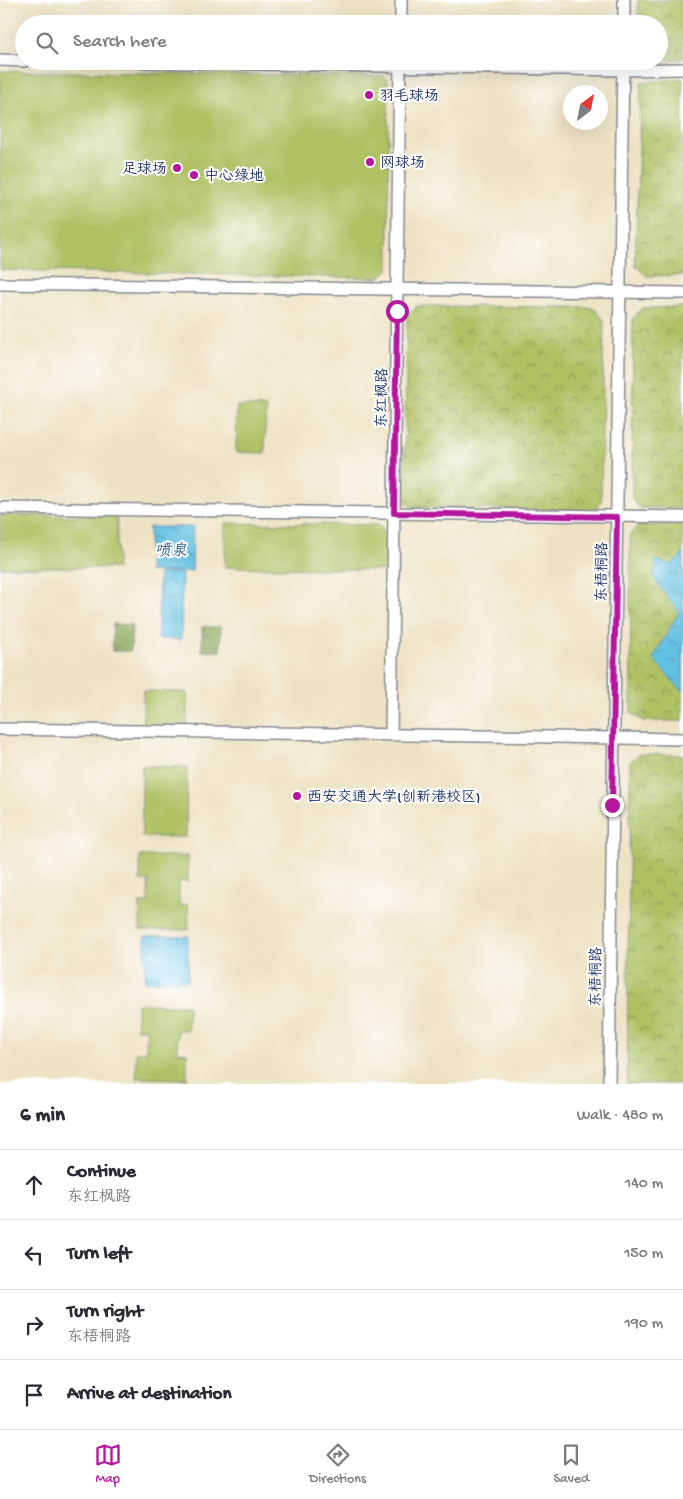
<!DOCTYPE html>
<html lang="en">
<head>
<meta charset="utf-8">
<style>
  body { margin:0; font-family:"Gochi Hand","LXGW WenKai TC",sans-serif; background:#f2f2f3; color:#2b2b33 }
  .compass { position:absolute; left:563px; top:85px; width:45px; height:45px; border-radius:50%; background:#fff; box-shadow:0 5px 20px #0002; rotate:32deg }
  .stop { position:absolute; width:15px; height:15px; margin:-11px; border:4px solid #b5179e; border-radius:50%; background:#fff }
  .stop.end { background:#b5179e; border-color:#fff; box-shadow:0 1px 5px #0008 }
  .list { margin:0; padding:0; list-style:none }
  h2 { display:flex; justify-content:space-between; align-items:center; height:65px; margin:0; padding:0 20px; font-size:21px }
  h2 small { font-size:16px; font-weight:400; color:#7c7c81 }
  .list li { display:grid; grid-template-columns:32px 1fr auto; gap:15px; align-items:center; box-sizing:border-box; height:70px; padding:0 20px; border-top:1px solid #e1e1e2 }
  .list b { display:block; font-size:19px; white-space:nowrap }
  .list p { margin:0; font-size:16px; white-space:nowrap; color:#7c7c81 }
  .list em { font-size:16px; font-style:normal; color:#7c7c81 }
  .icon { flex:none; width:28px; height:28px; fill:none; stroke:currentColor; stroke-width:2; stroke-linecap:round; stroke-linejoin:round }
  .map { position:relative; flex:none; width:683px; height:1084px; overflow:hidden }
  .search { position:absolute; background:#fff; box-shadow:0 5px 20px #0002; left:15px; right:15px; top:15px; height:55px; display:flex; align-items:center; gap:12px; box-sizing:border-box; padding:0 18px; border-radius:28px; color:#7c7c81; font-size:19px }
  .sheet { height:345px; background:#fff }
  nav { display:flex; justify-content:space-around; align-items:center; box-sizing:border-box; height:70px; border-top:1px solid #e1e1e2; background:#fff; font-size:14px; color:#7c7c81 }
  nav a { display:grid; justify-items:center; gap:2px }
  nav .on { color:#b5179e }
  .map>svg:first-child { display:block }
  .grass { fill:#afc164; stroke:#657861 }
  .forest { fill:url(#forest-crowns); stroke:#536b5c }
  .park { fill:url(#park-crowns); stroke:#657861 }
  .water { fill:url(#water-ripples); stroke:#4078a0 }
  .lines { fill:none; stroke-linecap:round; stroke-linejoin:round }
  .minor-casing { stroke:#848890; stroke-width:14 }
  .minor { stroke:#fff; stroke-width:11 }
  .route { stroke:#b5179e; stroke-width:6 }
  .poi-dot { fill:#b5179e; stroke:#fff; stroke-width:2 }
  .labels { text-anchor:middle; stroke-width:4; stroke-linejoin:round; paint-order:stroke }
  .poi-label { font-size:15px; fill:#1b2f5e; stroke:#fff; text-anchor:start }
  .street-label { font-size:15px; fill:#1b2f5e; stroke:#fff }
  .water-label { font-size:16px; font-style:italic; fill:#315b86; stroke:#fff }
</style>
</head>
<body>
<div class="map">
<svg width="683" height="1084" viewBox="0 0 683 1084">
  <defs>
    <pattern id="forest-crowns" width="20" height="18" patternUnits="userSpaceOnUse" patternTransform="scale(1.25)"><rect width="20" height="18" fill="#8ba75a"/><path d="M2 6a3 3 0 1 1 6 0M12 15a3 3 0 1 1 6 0" fill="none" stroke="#71884e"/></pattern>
    <pattern id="park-crowns" width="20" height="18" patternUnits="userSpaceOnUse" patternTransform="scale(1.25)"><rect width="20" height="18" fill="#afc164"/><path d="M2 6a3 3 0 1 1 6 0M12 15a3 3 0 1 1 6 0" fill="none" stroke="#8e9d56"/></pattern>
    <pattern id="water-ripples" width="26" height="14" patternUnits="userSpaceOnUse" patternTransform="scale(1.25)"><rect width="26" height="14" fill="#64c1e2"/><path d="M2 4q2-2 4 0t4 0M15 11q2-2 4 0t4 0" fill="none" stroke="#529dba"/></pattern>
  </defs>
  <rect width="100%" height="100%" fill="#fff"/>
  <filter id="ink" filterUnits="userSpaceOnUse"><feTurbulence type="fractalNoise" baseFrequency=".02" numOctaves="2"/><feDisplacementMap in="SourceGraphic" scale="10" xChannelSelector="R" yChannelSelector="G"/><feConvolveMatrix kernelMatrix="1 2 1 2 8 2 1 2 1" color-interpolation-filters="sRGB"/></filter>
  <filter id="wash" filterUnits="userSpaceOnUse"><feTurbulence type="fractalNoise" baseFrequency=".0096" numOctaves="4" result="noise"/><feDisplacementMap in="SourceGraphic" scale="20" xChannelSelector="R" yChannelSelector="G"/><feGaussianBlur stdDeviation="1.12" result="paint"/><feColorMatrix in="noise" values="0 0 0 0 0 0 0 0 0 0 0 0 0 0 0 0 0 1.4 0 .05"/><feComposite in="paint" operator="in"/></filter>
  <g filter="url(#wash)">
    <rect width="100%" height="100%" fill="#ede2c3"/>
    <g class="grass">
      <path d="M0,71l383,5 5,4 1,189 -10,9 -379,-8z"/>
      <path d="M237,406l29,1 -1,46 -29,-1z"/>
      <path d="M0,515l117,1v52l-117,-1z"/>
      <path d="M225,523l154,2 7,9 -1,36 -160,-3z"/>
      <path d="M143,691l44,1v38l-44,-1z"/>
      <path d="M142,766l45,1 -1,70h-44z"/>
      <path d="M140,856h48v25l-9,1v23h9l1,25h-49v-27h8v-22h-8z"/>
      <path d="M137,1004l51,1v25h-10l-1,22 10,1v26l-51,-1v-26h10l1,-23h-10z"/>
    </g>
    <g class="forest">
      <path d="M113,624l19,1 -1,26h-19z"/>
      <path d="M202,627h19l-1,24h-18z"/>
    </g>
    <g class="park">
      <path d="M638,0h45v59l-24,1v-36h-21z"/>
      <path d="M683,78v197l-36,1 -12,-11 6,-183z"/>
      <path d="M417,306l176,1 11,13 -3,181 -6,10 -184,-4 -7,-7 3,-186z"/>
      <path d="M683,307v201h-43l-8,-9 1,-181 10,-10z"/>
      <path d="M683,524v197h-40l-12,-8 -1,-179 8,-8z"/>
      <path d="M640,754l43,1v329h-56l3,-322z"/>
    </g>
    <g class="water">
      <path d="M149,527h44l-1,44 -43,1z"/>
      <path d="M683,553v139l-30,-33 26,-47 -25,-34 2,-18 16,5z"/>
      <path d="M159,573h23l-1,67 -23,-1z"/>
      <rect x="145" y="936" width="43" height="45"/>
    </g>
  </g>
  <g filter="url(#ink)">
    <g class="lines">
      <g class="minor-casing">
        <g id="minor">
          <path d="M401,24v-24"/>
          <path d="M624,24v-24"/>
          <path d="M0,60l24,1"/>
          <path d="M72,61l551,9 60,-1"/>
          <path d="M0,284l683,9"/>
          <path d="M0,508l683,9"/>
          <path d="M0,729l683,10"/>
          <path d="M391,735l9,-674"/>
          <path d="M609,1084l14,-1023"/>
        </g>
      </g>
      <use href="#minor" class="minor"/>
    </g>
  </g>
  <g class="lines" filter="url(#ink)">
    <path class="route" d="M397,311l-3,202 223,4 -5,288"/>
  </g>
  <g class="poi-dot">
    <circle cx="369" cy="95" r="5"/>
    <circle cx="370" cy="162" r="5"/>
    <circle cx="177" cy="168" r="5"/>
    <circle cx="194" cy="175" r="5"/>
    <circle cx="297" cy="796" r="5"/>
  </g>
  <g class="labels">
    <g class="poi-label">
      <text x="379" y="100">羽毛球场</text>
      <text x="380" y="167">网球场</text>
      <text x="167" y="173" text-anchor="end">足球场</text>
      <text x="204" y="180">中心绿地</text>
      <text x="307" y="801">西安交通大学(创新港校区)</text>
    </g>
    <g class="street-label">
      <text transform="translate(381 398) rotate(-89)" y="5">东红枫路</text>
      <text transform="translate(601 572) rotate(-89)" y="5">东梧桐路</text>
      <text transform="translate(595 977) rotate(-89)" y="5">东梧桐路</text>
    </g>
    <g class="water-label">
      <text x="171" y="555">喷泉</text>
    </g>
  </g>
</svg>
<svg class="compass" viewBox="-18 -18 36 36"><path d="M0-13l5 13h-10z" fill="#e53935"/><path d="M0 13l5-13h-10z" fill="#7c7c81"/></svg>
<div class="stop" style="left:397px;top:311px"></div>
<div class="stop end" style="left:612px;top:805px"></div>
<div class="search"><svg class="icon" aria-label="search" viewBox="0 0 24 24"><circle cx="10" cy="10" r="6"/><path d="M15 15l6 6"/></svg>Search here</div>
</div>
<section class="sheet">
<h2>6 min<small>Walk · 480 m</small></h2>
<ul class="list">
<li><svg class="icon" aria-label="ahead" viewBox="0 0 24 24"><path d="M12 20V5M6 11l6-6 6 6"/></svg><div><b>Continue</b><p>东红枫路</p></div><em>140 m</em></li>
<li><svg class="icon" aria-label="left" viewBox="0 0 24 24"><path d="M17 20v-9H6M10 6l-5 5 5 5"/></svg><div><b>Turn left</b></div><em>150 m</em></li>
<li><svg class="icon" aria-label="right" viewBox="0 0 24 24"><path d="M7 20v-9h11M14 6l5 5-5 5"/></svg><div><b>Turn right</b><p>东梧桐路</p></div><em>190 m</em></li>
<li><svg class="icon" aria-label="arrive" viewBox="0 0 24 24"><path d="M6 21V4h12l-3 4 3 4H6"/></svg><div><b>Arrive at destination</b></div></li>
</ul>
</section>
<nav>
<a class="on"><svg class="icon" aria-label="map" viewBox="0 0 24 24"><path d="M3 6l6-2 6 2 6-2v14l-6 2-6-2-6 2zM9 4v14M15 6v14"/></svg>Map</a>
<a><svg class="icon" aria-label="directions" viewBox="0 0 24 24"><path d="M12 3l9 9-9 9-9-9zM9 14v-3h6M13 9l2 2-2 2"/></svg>Directions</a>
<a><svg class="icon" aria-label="saved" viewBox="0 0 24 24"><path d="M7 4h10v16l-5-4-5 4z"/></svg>Saved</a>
</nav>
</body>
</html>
